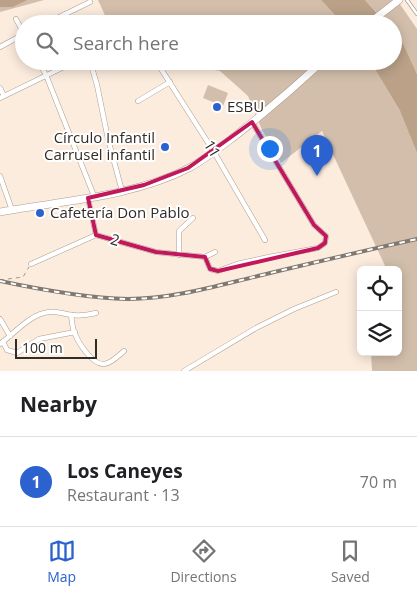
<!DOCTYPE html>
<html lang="en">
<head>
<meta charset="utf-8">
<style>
  body { margin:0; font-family:"Open Sans",sans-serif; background:#f6f6f6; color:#202124 }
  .controls { position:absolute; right:15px; bottom:15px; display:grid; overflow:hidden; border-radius:8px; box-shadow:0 2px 12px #0003 }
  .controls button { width:45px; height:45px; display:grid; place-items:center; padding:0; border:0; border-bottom:1px solid #e0e0e0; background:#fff; color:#202124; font:25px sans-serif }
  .scale { position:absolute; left:15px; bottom:12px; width:82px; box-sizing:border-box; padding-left:5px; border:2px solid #322c27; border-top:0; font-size:14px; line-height:18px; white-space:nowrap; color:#322c27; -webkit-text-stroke:4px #fff; paint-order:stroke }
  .you { position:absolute; left:269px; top:148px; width:18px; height:18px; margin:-12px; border:4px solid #fff; border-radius:50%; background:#1a73e8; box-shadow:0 0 0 8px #1a73e833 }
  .badge { display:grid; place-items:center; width:32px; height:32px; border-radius:50%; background:#2b62d0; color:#fff; font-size:16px; font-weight:700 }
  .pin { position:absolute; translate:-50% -41px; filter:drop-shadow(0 1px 2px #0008) }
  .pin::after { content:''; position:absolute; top:26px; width:18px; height:15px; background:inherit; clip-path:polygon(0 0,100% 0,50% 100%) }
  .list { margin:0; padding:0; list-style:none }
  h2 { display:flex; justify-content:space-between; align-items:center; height:65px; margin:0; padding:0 20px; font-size:21px }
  h2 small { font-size:16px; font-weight:400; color:#757577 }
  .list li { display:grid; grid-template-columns:32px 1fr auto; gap:15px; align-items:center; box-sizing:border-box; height:90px; padding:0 20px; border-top:1px solid #e0e0e0 }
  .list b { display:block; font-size:19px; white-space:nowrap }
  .list p { margin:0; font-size:16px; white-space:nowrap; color:#757577 }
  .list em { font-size:16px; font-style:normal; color:#757577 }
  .icon { flex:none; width:28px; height:28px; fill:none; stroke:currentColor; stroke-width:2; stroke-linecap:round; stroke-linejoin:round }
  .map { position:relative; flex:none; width:417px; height:371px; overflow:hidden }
  .search { position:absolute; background:#fff; box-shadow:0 2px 12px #0003; left:15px; right:15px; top:15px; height:55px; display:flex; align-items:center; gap:12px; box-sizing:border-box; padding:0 18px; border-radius:28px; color:#757577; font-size:19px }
  .sheet { height:155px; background:#fff }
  nav { display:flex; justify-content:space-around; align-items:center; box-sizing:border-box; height:70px; border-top:1px solid #e0e0e0; background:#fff; font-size:14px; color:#757577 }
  nav a { display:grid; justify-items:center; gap:2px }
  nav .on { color:#2b62d0 }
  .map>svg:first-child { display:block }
  .green { fill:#d2beab }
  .water { fill:#baa188 }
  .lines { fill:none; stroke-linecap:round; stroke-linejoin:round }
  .service-casing { stroke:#ac9e90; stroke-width:4 }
  .minor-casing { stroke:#ac9e90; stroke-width:5.5 }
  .primary-casing { stroke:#ac9e90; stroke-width:8 }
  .path { stroke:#a2968c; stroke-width:1; stroke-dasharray:4 4; stroke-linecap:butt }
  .service { stroke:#fff; stroke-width:2.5 }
  .minor { stroke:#fff; stroke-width:4.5 }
  .primary { stroke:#fff; stroke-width:7 }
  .rail-casing { stroke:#81786f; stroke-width:4 }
  .rail { stroke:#fff; stroke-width:2; stroke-dasharray:5.5; stroke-linecap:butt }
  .marked { fill:none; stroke:#c2185b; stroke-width:4; stroke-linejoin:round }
  .poi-dot { fill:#2b62d0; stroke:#fff; stroke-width:2 }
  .labels { text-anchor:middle; stroke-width:4; stroke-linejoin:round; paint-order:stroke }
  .poi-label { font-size:15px; fill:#322c27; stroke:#fff; text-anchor:start }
  .street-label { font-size:15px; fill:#322c27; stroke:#fff }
</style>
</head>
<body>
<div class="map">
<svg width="417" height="371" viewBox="0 0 417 371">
  <rect width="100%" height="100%" fill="#fcecde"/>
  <g class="green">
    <path d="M28,0h16l-44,12v-5h13z"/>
    <path d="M98,0h223l22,24h-212l-4,-2 -4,2h-14z"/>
    <path d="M365,0h32l20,29v45l-17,-37 -7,-7v-6h-5z"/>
    <path d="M186,61h184l31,52 16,40v218h-45l-1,-19h27v-82h-11l-65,-139 -41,32 -19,-33 -14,-34 -28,-25 -29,-5z"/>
    <path d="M208,85l20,8 -5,13 -20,-8z"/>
  </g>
  <g class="water">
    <path d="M0,0h28l-15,7h-13z"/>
    <path d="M321,0h44l22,24h-44z"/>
    <path d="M393,30l7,7 17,37v79l-17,-42 -30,-50h23z"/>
  </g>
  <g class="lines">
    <g class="service-casing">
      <path id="service" d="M407,0l10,14"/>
    </g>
    <g class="minor-casing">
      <g id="minor">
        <path d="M65,14l6,10"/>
        <path d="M16,19l8,15"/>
        <path d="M45,24l45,-22"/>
        <path d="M0,47l24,-13"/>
        <path d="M38,61l8,14 48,121"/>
        <path d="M90,61l7,24 11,54 14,52"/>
        <path d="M156,61l58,91 51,88"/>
        <path d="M0,88l4,8"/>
        <path d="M0,98l76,-37"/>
        <path d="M138,101l32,-19"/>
        <path d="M0,176l12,34"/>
        <path d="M88,198l8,37"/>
        <path d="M179,255v-24l14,-13"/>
        <path d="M205,257l5,12 8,2 19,-7 32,-7 49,-9 7,-5 1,-7 -12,-11 -62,-103"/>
        <path d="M31,264l65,-29 60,17 49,5 10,-5"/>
        <path d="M71,315c1,5 1,11 3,16 3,10 18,34 30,33 8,-1 15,-9 20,-13"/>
        <path d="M0,319l10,17"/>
        <path d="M3,342l4,8 10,3 22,-14 36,-7"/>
        <path d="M0,344c15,-11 30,-30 49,-32 8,-1 15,2 23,3 8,1 16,0 24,-2"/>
        <path d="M184,371l72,-43 38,-19 42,-17"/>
      </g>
    </g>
    <g class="primary-casing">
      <g id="primary">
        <path d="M368,24l31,-24"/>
        <path d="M0,212c61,-11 133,-15 189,-44 18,-10 34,-23 50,-35 29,-23 57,-47 84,-72"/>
      </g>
    </g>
    <path class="path" d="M0,280l23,-3 6,-10"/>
    <use href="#service" class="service"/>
    <use href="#minor" class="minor"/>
    <use href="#primary" class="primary"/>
    <g class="rail-casing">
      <path id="rail" d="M0,281c42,9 85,17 128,18 44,0 88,-13 130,-23 53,-13 106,-25 159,-37"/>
    </g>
    <use href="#rail" class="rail"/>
  </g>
  <path class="marked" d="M252,122l62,103 12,11 -1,7 -7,5 -100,23 -8,-2 -5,-12 -49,-5 -60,-17 -8,-37 56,-13 44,-17z"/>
  <g class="poi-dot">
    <circle cx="217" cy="107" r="5"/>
    <circle cx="165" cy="147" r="5"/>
    <circle cx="40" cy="213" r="5"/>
  </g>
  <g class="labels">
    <g class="poi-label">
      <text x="227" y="112">ESBU</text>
      <text x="155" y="143" text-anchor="end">Círculo Infantil<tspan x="155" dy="17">Carrusel infantil</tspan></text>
      <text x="50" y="218">Cafetería Don Pablo</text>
    </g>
    <g class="street-label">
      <text transform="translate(212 149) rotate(59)" y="5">11</text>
      <text transform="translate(115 240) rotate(16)" y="5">2</text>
    </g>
  </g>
</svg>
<div class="controls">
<button><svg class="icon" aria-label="locate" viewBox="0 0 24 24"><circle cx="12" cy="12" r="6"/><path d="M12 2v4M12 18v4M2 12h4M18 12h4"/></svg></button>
<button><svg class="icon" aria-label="layers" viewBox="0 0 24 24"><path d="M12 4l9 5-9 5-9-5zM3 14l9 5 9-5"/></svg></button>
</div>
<div class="scale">100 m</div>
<div class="you"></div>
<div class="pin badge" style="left:317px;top:176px">1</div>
<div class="search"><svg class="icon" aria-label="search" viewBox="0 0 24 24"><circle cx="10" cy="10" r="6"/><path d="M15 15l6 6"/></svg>Search here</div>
</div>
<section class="sheet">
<h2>Nearby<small></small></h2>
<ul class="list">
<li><span class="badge">1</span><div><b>Los Caneyes</b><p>Restaurant · 13</p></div><em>70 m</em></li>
</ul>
</section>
<nav>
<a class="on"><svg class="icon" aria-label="map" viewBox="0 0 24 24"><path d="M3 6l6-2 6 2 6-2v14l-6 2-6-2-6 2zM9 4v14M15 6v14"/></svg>Map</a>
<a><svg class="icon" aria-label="directions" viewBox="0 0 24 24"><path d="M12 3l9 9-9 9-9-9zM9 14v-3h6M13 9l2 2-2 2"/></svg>Directions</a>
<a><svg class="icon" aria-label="saved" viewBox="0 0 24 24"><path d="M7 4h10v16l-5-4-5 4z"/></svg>Saved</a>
</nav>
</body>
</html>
